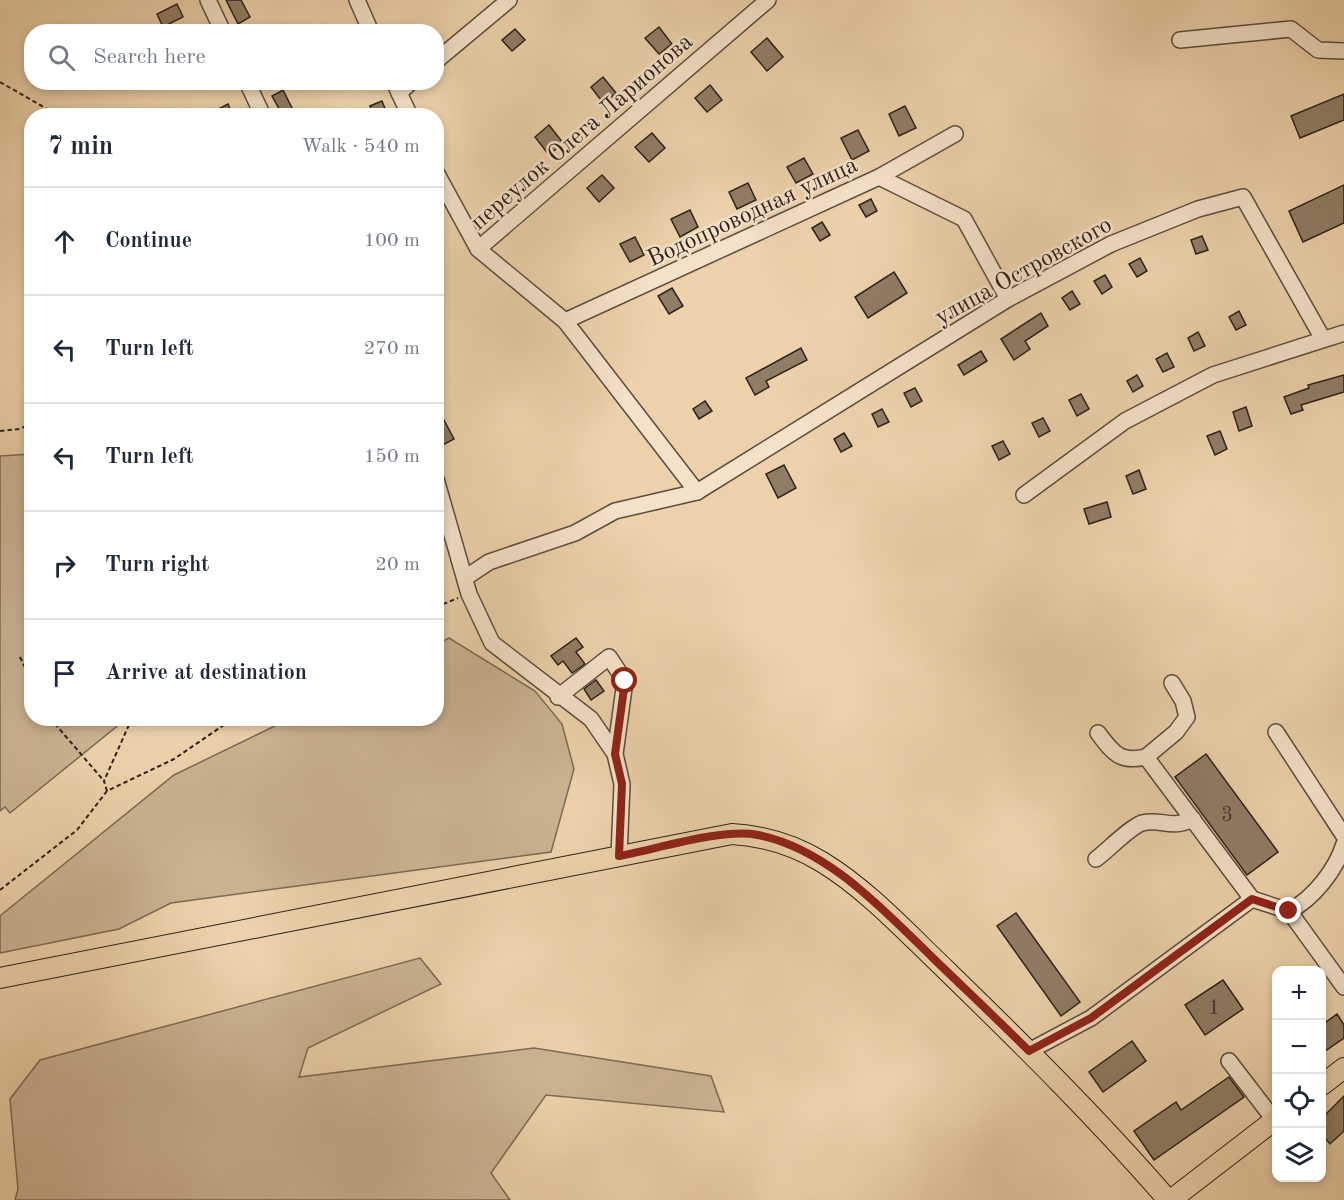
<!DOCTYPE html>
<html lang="en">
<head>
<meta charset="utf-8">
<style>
  body { margin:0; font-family:"Old Standard TT",serif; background:#f2f2f3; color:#1f2937 }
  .controls { position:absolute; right:18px; bottom:18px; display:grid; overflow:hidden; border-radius:12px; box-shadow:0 3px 9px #0003 }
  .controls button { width:54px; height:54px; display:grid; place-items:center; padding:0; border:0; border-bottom:2px solid #e0e1e3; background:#fff; color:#1f2937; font:30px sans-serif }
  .stop { position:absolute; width:18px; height:18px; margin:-14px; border:4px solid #8f2418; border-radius:50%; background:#fff }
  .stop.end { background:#8f2418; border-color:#fff; box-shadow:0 2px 6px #0008 }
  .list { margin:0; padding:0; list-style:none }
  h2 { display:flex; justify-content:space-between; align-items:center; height:78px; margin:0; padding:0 24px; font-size:26px }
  h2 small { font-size:20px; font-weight:400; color:#747a83 }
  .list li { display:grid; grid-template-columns:39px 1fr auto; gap:18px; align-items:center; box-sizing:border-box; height:108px; padding:0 24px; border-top:2px solid #e0e1e3 }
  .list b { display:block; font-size:22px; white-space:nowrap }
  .list em { font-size:20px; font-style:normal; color:#747a83 }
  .icon { flex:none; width:33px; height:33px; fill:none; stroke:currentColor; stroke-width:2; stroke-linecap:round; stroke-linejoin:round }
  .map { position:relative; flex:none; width:1344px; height:1200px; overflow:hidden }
  .search { position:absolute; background:#fff; box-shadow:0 3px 9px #0003; left:24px; top:24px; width:420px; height:66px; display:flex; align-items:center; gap:15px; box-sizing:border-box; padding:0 21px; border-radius:24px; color:#747a83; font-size:22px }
  .panel { position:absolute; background:#fff; box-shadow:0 3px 9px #0003; left:24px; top:108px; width:420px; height:618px; border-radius:24px }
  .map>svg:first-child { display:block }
  .green { fill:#cbb392; stroke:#7c6a56; stroke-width:1.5 }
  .building { fill:#907d65; stroke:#2c211b; stroke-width:1.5 }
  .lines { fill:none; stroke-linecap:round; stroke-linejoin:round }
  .minor-casing { stroke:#5c4d3f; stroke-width:18 }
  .major-casing { stroke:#2c211b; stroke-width:22 }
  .path { stroke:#2c211b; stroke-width:2; stroke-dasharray:4.5 3; stroke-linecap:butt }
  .minor { stroke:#f3e1c8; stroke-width:15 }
  .major { stroke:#ecd1aa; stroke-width:20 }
  .route { stroke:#8f2418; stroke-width:8 }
  .labels { text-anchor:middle; stroke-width:5; stroke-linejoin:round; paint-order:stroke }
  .number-label { font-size:21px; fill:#45382e }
  .street-label { font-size:24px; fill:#2c211b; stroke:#f3e1c8 }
</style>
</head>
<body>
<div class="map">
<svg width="1344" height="1200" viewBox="0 0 1344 1200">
  <rect width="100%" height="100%" fill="#ecd1aa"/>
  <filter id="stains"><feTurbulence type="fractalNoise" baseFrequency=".00333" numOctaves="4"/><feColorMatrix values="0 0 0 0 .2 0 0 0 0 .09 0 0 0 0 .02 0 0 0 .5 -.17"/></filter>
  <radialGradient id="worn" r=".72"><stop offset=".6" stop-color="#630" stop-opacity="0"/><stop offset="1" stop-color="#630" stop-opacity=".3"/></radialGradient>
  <g class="green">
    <path d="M31,454l1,264 94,1 -116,94 -5,-6 -5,4v-355z"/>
    <path d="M449,638l86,53 27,33 12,45 -23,83 -380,51 -52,26 -119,24v-37l174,-141 115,-56 147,-1 1,-74z"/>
    <path d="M420,958l21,26 -133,64 -9,29 235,-29 177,28 13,36 -178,-17 -55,78 19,27h-495l3,-11 -8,-90 30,-39z"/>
  </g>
  <g class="building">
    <path d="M226,0h15l9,17 -12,7z"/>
    <path d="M177,4l6,13 -20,10 -6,-13z"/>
    <path d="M659,27l13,17 -13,10 -14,-16z"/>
    <path d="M515,29l10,11 -13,11 -10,-11z"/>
    <path d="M767,38l16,19 -16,14 -16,-19z"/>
    <path d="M603,77l13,16 -12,11 -13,-17z"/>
    <path d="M710,85l12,15 -15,12 -12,-14z"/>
    <path d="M283,90l10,20 -10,6 -11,-20z"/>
    <path d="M1344,94v26l-44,18 -9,-22z"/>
    <path d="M382,101l6,15h-14l-4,-10z"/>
    <path d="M228,104l5,12h-28z"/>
    <path d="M905,106l11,22 -17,8 -10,-22z"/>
    <path d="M549,125l14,18 -14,12 -14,-18z"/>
    <path d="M858,130l11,21 -17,9 -11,-22z"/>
    <path d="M652,133l13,15 -16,14 -14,-15z"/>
    <path d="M804,158l9,16 -17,9 -9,-16z"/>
    <path d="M602,175l12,13 -15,14 -12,-14z"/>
    <path d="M748,183l8,17 -19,9 -8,-17z"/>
    <path d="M1344,185v38l-41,19 -14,-31z"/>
    <path d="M871,199l6,12 -11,6 -7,-12z"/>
    <path d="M690,210l8,17 -18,10 -9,-18z"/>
    <path d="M822,222l8,13 -10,6 -8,-13z"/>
    <path d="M1202,236l6,14 -12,4 -5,-14z"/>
    <path d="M635,237l9,18 -14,7 -10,-18z"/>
    <path d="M1140,258l7,13 -10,6 -8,-13z"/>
    <path d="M894,272l13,21 -39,25 -13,-21z"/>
    <path d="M1105,275l7,12 -10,7 -8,-13z"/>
    <path d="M672,288l11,18 -14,8 -11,-18z"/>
    <path d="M1072,291l8,13 -10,6 -8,-12z"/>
    <path d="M1239,311l7,14 -10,5 -7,-13z"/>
    <path d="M1041,313l7,13 -23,15 5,8 -16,11 -13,-21z"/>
    <path d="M1198,332l7,14 -11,5 -6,-13z"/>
    <path d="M801,348l6,12 -41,21 3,6 -14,8 -9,-17z"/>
    <path d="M981,351l6,10 -23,14 -6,-10z"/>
    <path d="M1167,353l7,14 -11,5 -7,-13z"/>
    <path d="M1137,375l6,11 -10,6 -6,-11z"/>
    <path d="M1344,375v17l-43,13 2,5 -12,4 -7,-17 25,-9 -1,-3z"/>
    <path d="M915,388l7,13 -11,6 -7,-14z"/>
    <path d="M1081,394l8,15 -12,7 -8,-16z"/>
    <path d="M705,401l7,10 -13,8 -6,-10z"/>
    <path d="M436,405l18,34 -15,8 -3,-6z"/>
    <path d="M1246,407l6,19 -13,5 -6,-19z"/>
    <path d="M882,409l7,13 -11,5 -6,-13z"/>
    <path d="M1043,418l7,13 -11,6 -7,-14z"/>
    <path d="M1220,431l7,18 -12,6 -8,-19z"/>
    <path d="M844,433l8,13 -11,6 -7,-13z"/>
    <path d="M1003,441l7,13 -11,6 -7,-14z"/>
    <path d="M784,465l12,23 -18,10 -12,-24z"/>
    <path d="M1139,470l7,19 -13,5 -7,-18z"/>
    <path d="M1107,502l4,15 -22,7 -5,-15z"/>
    <path d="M576,638l7,9 -7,5 9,12 -13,9 -9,-12 -5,4 -7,-9z"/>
    <path d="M596,680l8,11 -13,9 -7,-11z"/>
    <path d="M1206,754l72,98 -31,23 -72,-98z"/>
    <path d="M1016,913l64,89 -19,14 -64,-90z"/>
    <path d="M1223,980l20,29 -38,26 -20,-30z"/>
    <path d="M1337,1014l7,11v13l-22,15v-28z"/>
    <path d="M1132,1041l14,20 -43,31 -14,-20z"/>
    <path d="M1229,1077l15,20 -90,63 -20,-29 42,-29 5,8z"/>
    <path d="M1344,1096v35l-14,13 -8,-10v-16z"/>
  </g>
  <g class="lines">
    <g class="minor-casing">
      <g id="minor">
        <path d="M208,0l15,32"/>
        <path d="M357,0l14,32"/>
        <path d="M1180,40l111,-11 27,21 26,1"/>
        <path d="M436,61l73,-61"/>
        <path d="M247,82l16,34"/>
        <path d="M394,82l16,34"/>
        <path d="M399,93l12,-11"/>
        <path d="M436,172l42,77 87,72 132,171"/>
        <path d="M879,177l85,42 44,80"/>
        <path d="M478,249l290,-249"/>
        <path d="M565,321l314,-144 76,-43"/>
        <path d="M436,479l33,115 23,49 99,76 24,35 7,30 -3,72"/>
        <path d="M1024,495l101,-74 88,-46 131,-42"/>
        <path d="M465,578l24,-16 86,-29 40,-22 82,-19 311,-193 103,-55 87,-35 45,-12 80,142"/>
        <path d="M558,697l51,-40 16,24 -10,73"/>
        <path d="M1276,732l68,104"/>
        <path d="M1098,733c15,20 22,30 48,24l106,142 37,12c24,-12 47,-41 55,-67"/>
        <path d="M1146,757l30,-25 11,-15 -4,-16 -11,-18"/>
        <path d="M1096,859c11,-8 34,-32 46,-36 20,-5 28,7 51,-4"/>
        <path d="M1289,911l55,76"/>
        <path d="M1029,1051l62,-33 161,-119"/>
        <path d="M1229,1061l46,60"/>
      </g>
    </g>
    <g class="major-casing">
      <g id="major">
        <path d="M0,978l732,-144c32,2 62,11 90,28 46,28 85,71 124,108 77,75 152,149 222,230"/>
        <path d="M1322,1085l22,-17"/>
        <path d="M1171,1200l105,-81"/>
      </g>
    </g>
    <g class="path">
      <path d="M0,82l59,34"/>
      <path d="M0,431l19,-2 13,-5"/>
      <path d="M436,607l22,-9"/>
      <path d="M20,657l12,25"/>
      <path d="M50,718l54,63"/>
      <path d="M107,791l-3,-10 28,-63"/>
      <path d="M0,890l77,-60 30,-39 67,-32 60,-41"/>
    </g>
    <use href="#minor" class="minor"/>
    <use href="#major" class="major"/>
  </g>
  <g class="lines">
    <path class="route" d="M625,681l-10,73 7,30 -3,72c38,-7 103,-28 139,-21 71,14 127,77 176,124 32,31 64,61 95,92l62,-33 161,-119 37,12"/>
  </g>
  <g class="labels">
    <g class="number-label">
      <text x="1227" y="821">3</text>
      <text x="1214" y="1014">1</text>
    </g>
    <g class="street-label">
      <text transform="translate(581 131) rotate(-41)" y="8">переулок Олега Ларионова</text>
      <text transform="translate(752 211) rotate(-25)" y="8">Водопроводная улица</text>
      <text transform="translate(1023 270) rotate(-29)" y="8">улица Островского</text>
    </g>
  </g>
  <rect width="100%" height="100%" filter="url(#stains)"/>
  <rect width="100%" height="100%" fill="url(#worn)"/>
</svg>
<div class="controls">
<button>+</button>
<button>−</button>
<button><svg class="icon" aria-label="locate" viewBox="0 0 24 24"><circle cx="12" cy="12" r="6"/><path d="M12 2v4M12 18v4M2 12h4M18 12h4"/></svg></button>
<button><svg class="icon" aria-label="layers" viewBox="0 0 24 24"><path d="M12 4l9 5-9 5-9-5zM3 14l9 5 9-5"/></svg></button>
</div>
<div class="stop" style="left:625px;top:681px"></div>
<div class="stop end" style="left:1289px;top:911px"></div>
<div class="search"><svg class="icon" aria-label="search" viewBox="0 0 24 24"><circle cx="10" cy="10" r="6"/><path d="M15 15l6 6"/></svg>Search here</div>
<section class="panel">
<h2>7 min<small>Walk · 540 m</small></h2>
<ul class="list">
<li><svg class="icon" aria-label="ahead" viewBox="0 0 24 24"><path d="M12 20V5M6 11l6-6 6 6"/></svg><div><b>Continue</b></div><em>100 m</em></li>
<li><svg class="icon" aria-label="left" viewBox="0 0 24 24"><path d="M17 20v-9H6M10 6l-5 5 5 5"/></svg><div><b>Turn left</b></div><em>270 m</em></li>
<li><svg class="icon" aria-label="left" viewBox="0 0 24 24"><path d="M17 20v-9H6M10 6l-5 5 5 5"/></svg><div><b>Turn left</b></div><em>150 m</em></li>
<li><svg class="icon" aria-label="right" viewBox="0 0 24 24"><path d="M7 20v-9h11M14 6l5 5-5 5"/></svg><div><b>Turn right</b></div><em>20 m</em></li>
<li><svg class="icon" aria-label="arrive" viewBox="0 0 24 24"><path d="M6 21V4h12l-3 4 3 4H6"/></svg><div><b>Arrive at destination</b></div></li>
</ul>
</section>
</div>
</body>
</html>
